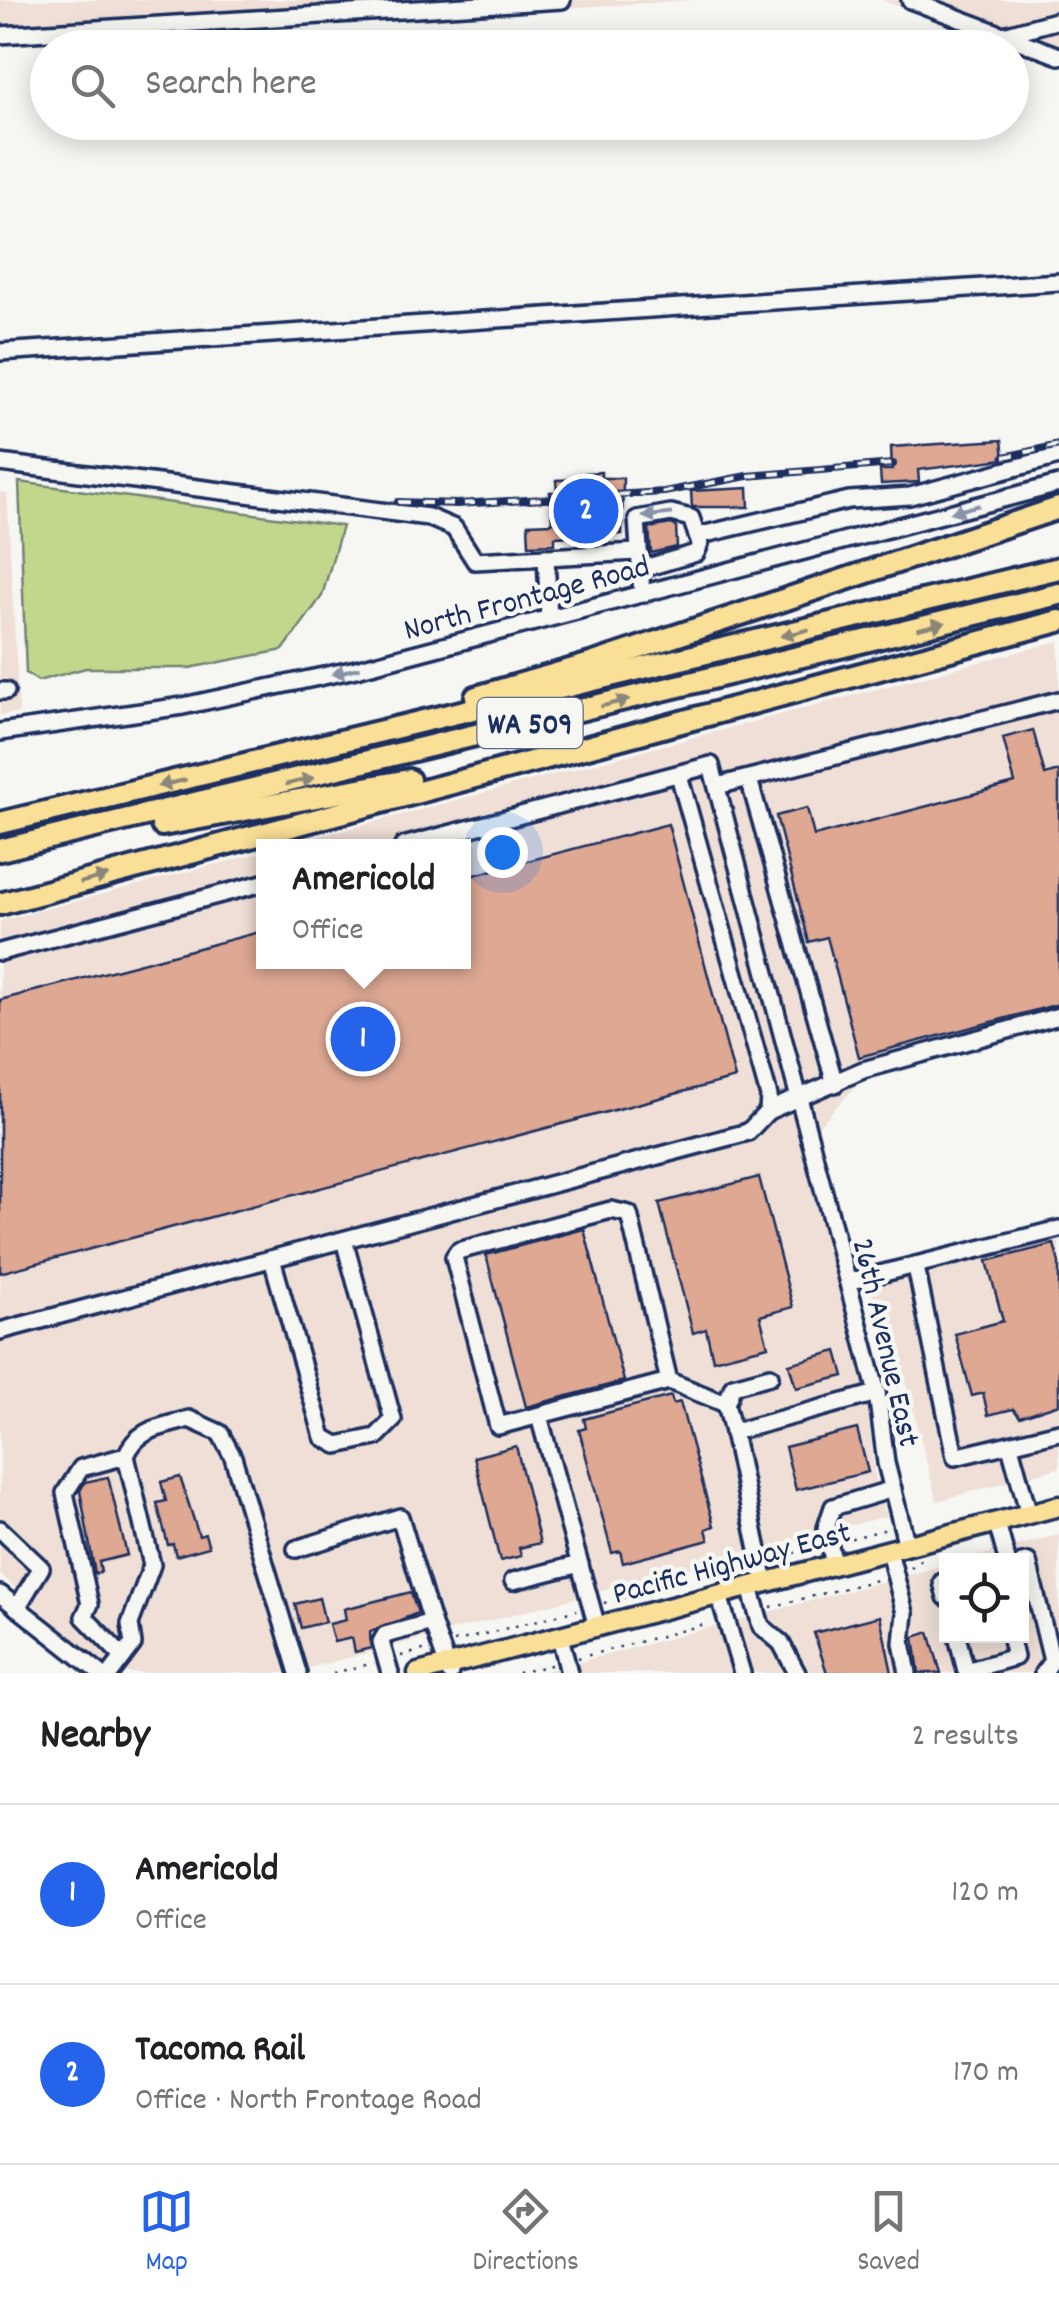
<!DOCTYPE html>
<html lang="en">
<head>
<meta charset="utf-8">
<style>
  body { margin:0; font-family:Dekko,sans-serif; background:#f2f2f2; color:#202124 }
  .controls { position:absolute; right:30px; bottom:30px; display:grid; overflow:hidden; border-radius:0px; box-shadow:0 5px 25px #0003 }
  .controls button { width:90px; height:90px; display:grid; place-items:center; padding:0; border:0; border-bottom:2px solid #e0e0e0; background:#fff; color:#202124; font:50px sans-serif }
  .you { position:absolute; left:502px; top:852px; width:35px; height:35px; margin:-25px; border:8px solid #fff; border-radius:50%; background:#1a73e8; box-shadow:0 0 0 15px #1a73e833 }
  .badge { display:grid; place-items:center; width:65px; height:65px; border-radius:50%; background:#2563eb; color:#fff; font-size:32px; font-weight:700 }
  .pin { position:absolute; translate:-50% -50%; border:5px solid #fff; box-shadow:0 2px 10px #0006 }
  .popup { position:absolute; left:256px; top:839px; width:215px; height:130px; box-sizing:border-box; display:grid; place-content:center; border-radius:0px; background:#fff; filter:drop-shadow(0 2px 8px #0005); font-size:32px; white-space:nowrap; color:#757577 }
  .popup b { font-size:38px; color:#202124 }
  .popup::after { content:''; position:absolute; left:50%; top:100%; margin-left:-20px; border:20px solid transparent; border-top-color:#fff }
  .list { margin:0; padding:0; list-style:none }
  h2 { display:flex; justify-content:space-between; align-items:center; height:130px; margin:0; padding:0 40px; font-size:42px }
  h2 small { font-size:32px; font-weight:400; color:#757577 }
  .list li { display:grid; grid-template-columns:65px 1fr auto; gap:30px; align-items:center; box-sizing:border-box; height:180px; padding:0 40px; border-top:2px solid #e0e0e0 }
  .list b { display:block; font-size:38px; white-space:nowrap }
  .list p { margin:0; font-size:32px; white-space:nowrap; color:#757577 }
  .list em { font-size:32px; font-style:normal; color:#757577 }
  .icon { flex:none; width:55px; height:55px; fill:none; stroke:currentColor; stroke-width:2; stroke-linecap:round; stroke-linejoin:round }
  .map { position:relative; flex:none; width:1059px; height:1673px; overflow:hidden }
  .search { position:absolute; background:#fff; box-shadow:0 5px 25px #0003; left:30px; right:30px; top:30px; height:110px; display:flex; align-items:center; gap:25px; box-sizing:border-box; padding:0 35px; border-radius:55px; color:#757577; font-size:38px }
  .sheet { height:490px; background:#fff }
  nav { display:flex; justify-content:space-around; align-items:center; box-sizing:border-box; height:140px; border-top:2px solid #e0e0e0; background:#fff; font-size:28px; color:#757577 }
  nav a { display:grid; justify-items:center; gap:5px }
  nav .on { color:#2563eb }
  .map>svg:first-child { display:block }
  .built { fill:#efdfd6 }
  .green { fill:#c3d78c; stroke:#6f8375; stroke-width:2.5 }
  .building { fill:#dea893; stroke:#1b2f5e; stroke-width:2.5 }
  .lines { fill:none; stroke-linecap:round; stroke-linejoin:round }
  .minor-casing { stroke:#1b2f5e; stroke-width:22 }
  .major-casing { stroke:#1b2f5e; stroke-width:25 }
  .highway-casing { stroke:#1b2f5e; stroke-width:28 }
  .path { stroke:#1b2f5e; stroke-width:2.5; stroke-dasharray:2.5 8; stroke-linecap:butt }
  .minor { stroke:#f6f6f2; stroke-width:15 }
  .major { stroke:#fadf96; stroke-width:18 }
  .highway { stroke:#fadf96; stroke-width:20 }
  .rail-casing { stroke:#1b2f5e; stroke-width:8 }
  .rail { stroke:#f6f6f2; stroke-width:4; stroke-dasharray:11; stroke-linecap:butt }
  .oneway { fill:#8892a8 }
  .oneway2 { fill:#8a877a }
  .labels { text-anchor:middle; stroke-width:9; stroke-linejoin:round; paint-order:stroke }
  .shield { fill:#f6f6f2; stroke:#5d6b8a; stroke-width:2.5 }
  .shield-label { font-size:30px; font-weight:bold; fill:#1b2f5e }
  .street-label { font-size:32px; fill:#1b2f5e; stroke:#f6f6f2 }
</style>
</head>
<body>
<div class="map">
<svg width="1059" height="1673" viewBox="0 0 1059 1673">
  <rect width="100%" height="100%" fill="#f6f6f2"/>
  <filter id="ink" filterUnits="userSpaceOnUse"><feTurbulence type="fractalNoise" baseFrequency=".01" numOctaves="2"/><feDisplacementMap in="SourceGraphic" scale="20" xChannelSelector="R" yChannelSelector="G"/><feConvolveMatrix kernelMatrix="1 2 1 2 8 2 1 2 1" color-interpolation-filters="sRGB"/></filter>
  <g filter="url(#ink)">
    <g class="built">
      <path d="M0,0h696l-696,42z"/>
      <path d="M881,0h178v67l-47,-19z"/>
      <path d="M0,492l7,1 12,220 -19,2z"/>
      <path d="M1059,641v385l-193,50 -66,69 66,244 8,84 12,43 -596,157h-182l-108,-99v-653l263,-69v110h200v-116h-180z"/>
      <path d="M1059,1218v250l-122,33 -40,-152 -10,2 -22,-81z"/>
      <path d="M1059,1535v138h-521l408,-108v71h76v-76h-60z"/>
    </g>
    <path class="green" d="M19,482l323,44 -20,70 -39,54 -94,18h-103l-48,13 -12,-8z"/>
    <g class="building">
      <path d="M1002,440l2,19 -86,11 1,12 -38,2 -1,-14h12l-1,-23z"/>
      <path d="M601,472v6h22l-1,56 -67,3v7l-26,1 -1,-21 24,-1 -2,-31h7l-1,-12 29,-1v-6z"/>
      <path d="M748,488l1,19h-57l-1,-16z"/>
      <path d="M671,524l5,2 1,21 -26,6 -2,-25z"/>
      <path d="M1033,730l12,45 14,-4v233l-200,53 -32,-120 -18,5 -33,-126 31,-8 7,28 201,-53 -12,-45z"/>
      <path d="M668,824l67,254 -735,195v-273l263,-69v31h200v-84z"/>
      <path d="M759,1177l34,130 -33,9 8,30 -55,14 -7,-31 -13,4 -34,-130z"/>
      <path d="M584,1229l40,152 -98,26 -40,-152z"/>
      <path d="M1054,1244l5,19v141l-39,13 -7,-8 -25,6 -5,-22 -11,3 -17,-62 48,-13 -16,-60z"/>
      <path d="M837,1351l7,25 -48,12 -7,-24z"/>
      <path d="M671,1396l2,8 7,-2 34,124 -8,3 3,11 -86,23 -3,-12 -8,2 -33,-123 7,-2 -2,-9z"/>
      <path d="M857,1429l11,43 -72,18 -11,-43z"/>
      <path d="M516,1446l24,97 -21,5 2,8 -21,5 -26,-104z"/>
      <path d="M108,1477l19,78 -28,7 2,10 -6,2 -15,-83 5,-9z"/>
      <path d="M180,1477l19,59 6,-2 4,13 -33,9 -3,-12 -5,1 -11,-42 9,-2 -5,-19z"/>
      <path d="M411,1592l7,21 -48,19 1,16 -16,4 -3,-14 -18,4 -5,-18 17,-4 -2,-11z"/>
      <path d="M319,1598l6,24 -24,6 -6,-24z"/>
      <path d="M880,1616l12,57h-65l-13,-40z"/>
      <path d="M929,1632l12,41h-22l-5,-36z"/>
    </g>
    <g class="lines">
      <g class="minor-casing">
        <g id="minor">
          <path d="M910,0l149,56"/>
          <path d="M0,35l562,-35"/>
          <path d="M1000,36l59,-16"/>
          <path d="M0,352l1059,-70"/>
          <path d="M0,463l428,54 26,11 21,33 162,-9"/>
          <path d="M697,536l152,-36 61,-4 149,-40"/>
          <path d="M546,557l3,61"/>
          <path d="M638,570l58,-17 4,-9 -9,-26 -20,-5 -34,6 5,75"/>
          <path d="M0,691h6"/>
          <path d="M0,732l183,-26 173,-37 703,-185"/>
          <path d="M749,779l86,305"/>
          <path d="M717,786l342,-86"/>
          <path d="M403,846l308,-81 166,628 9,70 21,83"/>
          <path d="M0,952l263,-69"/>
          <path d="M768,1111l95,-41 196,-54"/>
          <path d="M611,1210l18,4 40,167 -171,45 -44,-169 4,-6z"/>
          <path d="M272,1259l51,178 14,8 39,-8 17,-17 -49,-180"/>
          <path d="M916,1267l39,190 104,-25"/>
          <path d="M848,1282l211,-53"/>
          <path d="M0,1331l748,-199 20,-21 1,-15 -90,-321"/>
          <path d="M669,1381l57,23 7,28"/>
          <path d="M726,1404l7,-18 37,-10"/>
          <path d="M539,1416l58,211"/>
          <path d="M1010,1446l19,68"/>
          <path d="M997,1523l10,37"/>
          <path d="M0,1529l41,39 -24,40"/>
          <path d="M296,1549l104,-32 32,105"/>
          <path d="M889,1551l16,62 -3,30 6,30"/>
          <path d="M1022,1563l6,-1 24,99 -9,12"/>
          <path d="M834,1565l-8,-37 7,-21 60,-18"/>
          <path d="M513,1581l67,-17"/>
          <path d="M946,1581l-4,1 4,15"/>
          <path d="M765,1583l-32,-151 144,-39"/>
          <path d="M750,1587l11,39 20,17 16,30"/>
          <path d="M0,1594l100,79"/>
          <path d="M719,1595l23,78"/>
          <path d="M560,1636l9,37"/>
          <path d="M957,1636l9,35 49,-14 -5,-21"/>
          <path d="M123,1657l-39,-40 6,-13 -25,-111 16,-25 45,-12"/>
          <path d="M111,1673l22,-29 -3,-20 22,-59 -26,-109c11,-28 36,-29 63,-37l31,14 13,24 65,216"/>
          <path d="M390,1673l-9,-31 4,-7 47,-13 18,51"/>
        </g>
      </g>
      <g class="major-casing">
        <path id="major" d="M418,1673l641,-167"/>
      </g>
      <g class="highway-casing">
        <g id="highway">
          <path d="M476,697l118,-34 465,-155"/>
          <path d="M0,823l1059,-255"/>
          <path d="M162,825l247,-45"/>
          <path d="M0,850l1059,-256"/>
          <path d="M0,904l1059,-283"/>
        </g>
      </g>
      <g class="path">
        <path d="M841,1541l46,-12"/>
        <path d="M773,1558l41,-10"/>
        <path d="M911,1568l13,-10"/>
        <path d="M604,1603l142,-38"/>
        <path d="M771,1607l109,-28"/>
        <path d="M454,1642l123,-32"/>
        <path d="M401,1656l26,-7"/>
        <path d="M578,1658l132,-35"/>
        <path d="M333,1673l41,-10"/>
        <path d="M518,1673l33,-8"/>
      </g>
      <use href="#minor" class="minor"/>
      <use href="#major" class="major"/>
      <use href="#highway" class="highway"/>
      <g class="rail-casing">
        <g id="rail">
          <path d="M1004,457l55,-12"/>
          <path d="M398,502l59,2 207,-12 83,-16 146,-12"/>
        </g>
      </g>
      <use href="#rail" class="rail"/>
    </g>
    <defs><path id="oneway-solid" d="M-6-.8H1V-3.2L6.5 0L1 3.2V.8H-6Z" transform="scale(2.5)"/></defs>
    <g class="oneway">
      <use href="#oneway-solid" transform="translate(965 509) rotate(165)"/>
      <use href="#oneway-solid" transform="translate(657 515) rotate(174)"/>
      <use href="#oneway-solid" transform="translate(346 671) rotate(167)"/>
    </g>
    <g class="oneway2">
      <use href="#oneway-solid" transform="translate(931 626) rotate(-14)"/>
      <use href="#oneway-solid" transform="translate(795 633) rotate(166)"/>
      <use href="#oneway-solid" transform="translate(615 703) rotate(-14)"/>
      <use href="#oneway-solid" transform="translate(300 781) rotate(-14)"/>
      <use href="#oneway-solid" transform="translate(172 783) rotate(167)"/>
      <use href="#oneway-solid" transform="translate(94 879) rotate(-15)"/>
    </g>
  </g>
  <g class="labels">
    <rect class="shield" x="477.5" y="698" width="105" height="50" rx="8"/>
    <g class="shield-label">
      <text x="530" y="733">WA 509</text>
    </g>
    <g class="street-label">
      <text transform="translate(526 596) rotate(-15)" y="11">North Frontage Road</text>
      <text transform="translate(888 1342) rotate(77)" y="11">26th Avenue East</text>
      <text transform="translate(731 1561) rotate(-15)" y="11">Pacific Highway East</text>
    </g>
  </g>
</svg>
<div class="controls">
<button><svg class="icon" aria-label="locate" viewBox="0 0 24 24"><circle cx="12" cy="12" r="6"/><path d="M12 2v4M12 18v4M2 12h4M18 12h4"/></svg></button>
</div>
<div class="you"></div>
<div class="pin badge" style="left:363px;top:1039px">1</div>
<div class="popup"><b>Americold</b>Office</div>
<div class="pin badge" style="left:586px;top:511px">2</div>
<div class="search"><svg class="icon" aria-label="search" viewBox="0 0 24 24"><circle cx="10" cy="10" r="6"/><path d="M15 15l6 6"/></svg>Search here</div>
</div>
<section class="sheet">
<h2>Nearby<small>2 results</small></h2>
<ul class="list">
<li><span class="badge">1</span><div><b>Americold</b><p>Office</p></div><em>120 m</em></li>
<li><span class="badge">2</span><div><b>Tacoma Rail</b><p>Office · North Frontage Road</p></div><em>170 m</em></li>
</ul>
</section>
<nav>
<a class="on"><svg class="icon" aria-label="map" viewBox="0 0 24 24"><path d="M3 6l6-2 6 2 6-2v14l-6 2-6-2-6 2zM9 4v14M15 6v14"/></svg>Map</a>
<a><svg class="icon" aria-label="directions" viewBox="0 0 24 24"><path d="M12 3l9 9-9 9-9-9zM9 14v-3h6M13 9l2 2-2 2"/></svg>Directions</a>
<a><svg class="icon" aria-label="saved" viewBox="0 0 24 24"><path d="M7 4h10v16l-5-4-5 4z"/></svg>Saved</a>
</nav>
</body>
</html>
